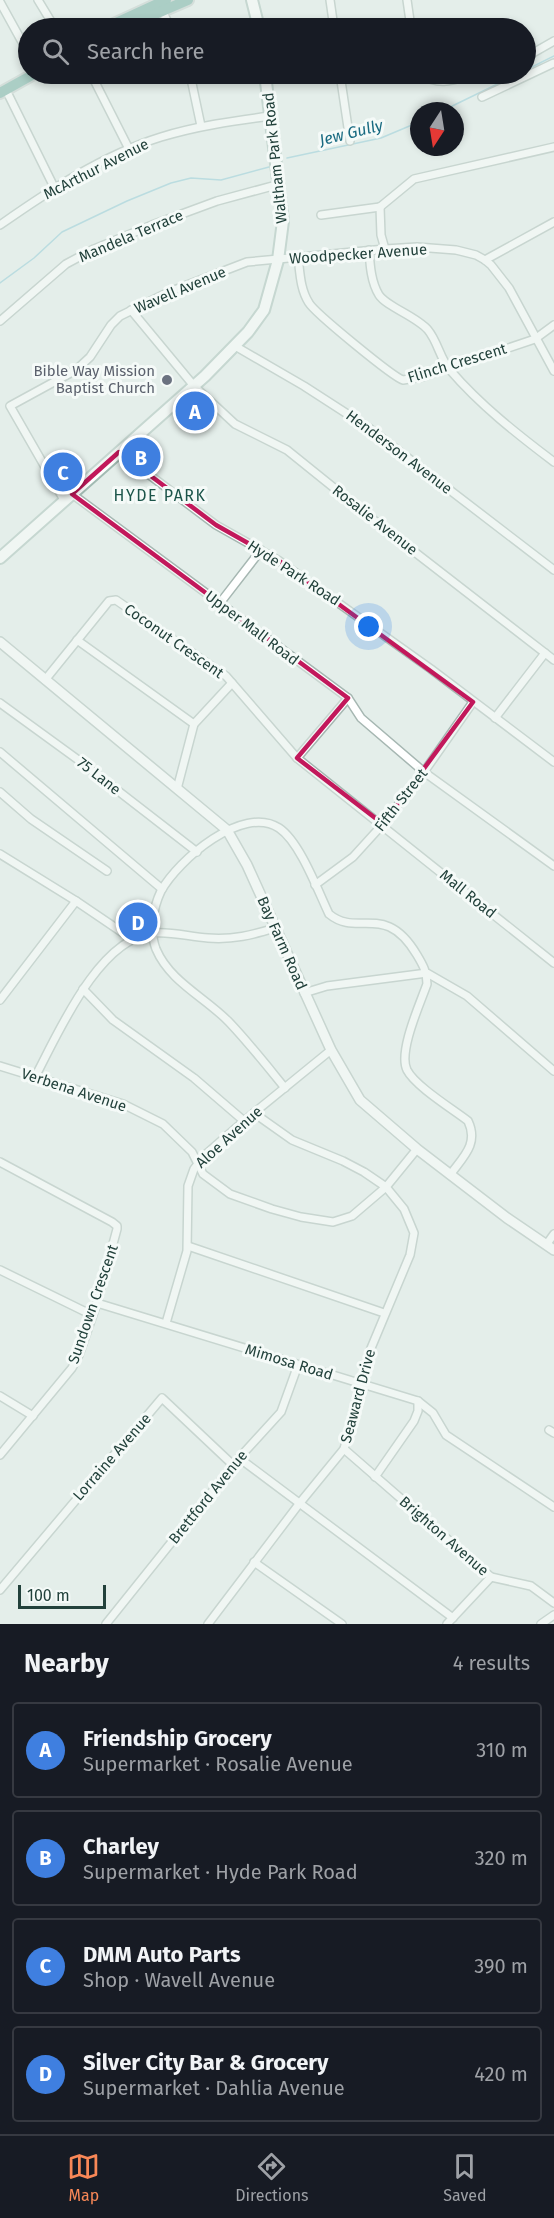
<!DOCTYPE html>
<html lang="en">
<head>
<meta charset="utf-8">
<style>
  body { margin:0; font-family:"Fira Sans",sans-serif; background:#242831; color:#f1f3f6 }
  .compass { position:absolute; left:410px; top:102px; width:54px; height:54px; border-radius:50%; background:#171b24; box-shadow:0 3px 9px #0003; rotate:192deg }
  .scale { position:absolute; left:18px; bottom:15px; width:88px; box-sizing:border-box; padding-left:6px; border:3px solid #22413b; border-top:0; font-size:16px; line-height:21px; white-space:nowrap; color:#22413b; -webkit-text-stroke:4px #f5faf8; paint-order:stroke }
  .you { position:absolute; left:369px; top:627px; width:21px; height:21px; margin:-15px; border:4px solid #fff; border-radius:50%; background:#1a73e8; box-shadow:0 0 0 9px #1a73e833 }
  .badge { display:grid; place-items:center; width:39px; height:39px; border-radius:50%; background:#f98857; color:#fff; font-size:20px; font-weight:700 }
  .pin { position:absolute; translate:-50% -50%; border:3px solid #fff; box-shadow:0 2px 6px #0006 }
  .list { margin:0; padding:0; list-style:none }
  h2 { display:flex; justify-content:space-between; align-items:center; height:78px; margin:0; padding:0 24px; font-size:26px }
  h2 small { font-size:20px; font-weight:400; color:#9ea1a6 }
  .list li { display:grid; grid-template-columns:39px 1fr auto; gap:18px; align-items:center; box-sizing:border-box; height:96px; margin:0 12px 12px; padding:0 12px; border:2px solid #363941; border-radius:6px }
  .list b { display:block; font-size:22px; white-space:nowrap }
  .list p { margin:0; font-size:20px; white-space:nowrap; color:#9ea1a6 }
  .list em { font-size:20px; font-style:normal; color:#9ea1a6 }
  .icon { flex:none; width:33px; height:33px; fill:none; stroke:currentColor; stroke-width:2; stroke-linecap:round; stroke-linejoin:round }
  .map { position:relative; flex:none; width:554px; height:1624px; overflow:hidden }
  .search { position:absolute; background:#171b24; box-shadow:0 3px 9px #0003; left:18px; right:18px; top:18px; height:66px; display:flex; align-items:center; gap:15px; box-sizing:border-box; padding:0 21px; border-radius:33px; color:#9ea1a6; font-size:22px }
  .sheet { height:510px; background:#171b24 }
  nav { display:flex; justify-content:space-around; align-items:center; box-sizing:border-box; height:84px; border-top:2px solid #363941; background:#171b24; font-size:16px; color:#9ea1a6 }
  nav a { display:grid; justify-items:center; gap:3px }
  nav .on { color:#f98857 }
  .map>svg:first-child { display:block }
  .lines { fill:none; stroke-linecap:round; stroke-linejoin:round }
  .stream { stroke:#89c6d6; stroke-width:1.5 }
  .minor-casing { stroke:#a6b7b2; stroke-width:10 }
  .tertiary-casing { stroke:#a6b7b2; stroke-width:12 }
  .secondary-casing { stroke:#a2bbb3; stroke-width:14 }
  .primary-casing { stroke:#c1cac8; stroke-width:14 }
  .minor { stroke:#fff; stroke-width:7 }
  .tertiary { stroke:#fff; stroke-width:9 }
  .secondary { stroke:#fff; stroke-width:10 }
  .primary { stroke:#66a699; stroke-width:10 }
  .marked { fill:none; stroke:#c2185b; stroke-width:4.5; stroke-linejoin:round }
  .worship-dot { fill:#6b7280; stroke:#f5faf8; stroke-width:2 }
  .labels { text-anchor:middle; stroke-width:6; stroke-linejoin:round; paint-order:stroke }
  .street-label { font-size:15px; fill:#22413b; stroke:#f5faf8 }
  .worship-label { font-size:15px; fill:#5b616d; stroke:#f5faf8; text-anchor:end }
  .water-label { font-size:16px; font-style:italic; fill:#186a81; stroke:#f5faf8 }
  .neighbourhood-label { font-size:16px; letter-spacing:1.5px; fill:#1c554a; stroke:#f5faf8 }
</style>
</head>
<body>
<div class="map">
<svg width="554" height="1624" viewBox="0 0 554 1624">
  <rect width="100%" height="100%" fill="#e4eeea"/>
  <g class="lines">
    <g class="stream">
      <path d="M526,70l28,-14"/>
      <path d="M442,111l76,-37"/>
      <path d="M287,158l94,-20 38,-16"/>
      <path d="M0,283l34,-25 28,-26 65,-31 44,-18 20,-5 30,2 48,-13"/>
    </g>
    <g class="minor-casing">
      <g id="minor">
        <path d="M38,0l17,28"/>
        <path d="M330,0l4,28"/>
        <path d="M407,0l4,28"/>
        <path d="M0,2l21,38 7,10"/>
        <path d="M162,11l9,17"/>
        <path d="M526,57l28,-16"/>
        <path d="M91,74l38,75"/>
        <path d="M190,74l11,52"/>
        <path d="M340,74l10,67"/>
        <path d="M421,74c18,13 33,6 53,0"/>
        <path d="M6,90l48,97"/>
        <path d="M482,97l72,-34"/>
        <path d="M380,207l34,-28 140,-32"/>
        <path d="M380,207l1,28 4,14"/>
        <path d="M321,215l59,-8"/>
        <path d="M0,225c50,-35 103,-70 161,-88 36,-11 72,-16 109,-21"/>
        <path d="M369,250c1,15 2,32 10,45 8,12 37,21 49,35 10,12 12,29 22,40 30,35 67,64 104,92"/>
        <path d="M298,257c2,15 2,32 11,46 6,10 84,74 94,77l19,-3 113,-38 19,-14"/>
        <path d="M485,260l69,-38"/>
        <path d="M131,310l63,76 41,38 52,26 98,79 169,131"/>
        <path d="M0,321l66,-57 28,-15 58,-24 65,-24 63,-17"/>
        <path d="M235,346l69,40 65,42 185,142"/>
        <path d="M119,452l97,73 62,35 153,109 123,93"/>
        <path d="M72,494l276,204 13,20 63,54 130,94"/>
        <path d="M64,500l-54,-94 66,-36 14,-13 21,-32 9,-9 49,-24 78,-30 138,-13 32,-2 39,3 20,5 9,5 6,5 18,23 45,83"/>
        <path d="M220,603l41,-53"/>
        <path d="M77,640l117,84"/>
        <path d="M45,680l64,-79 7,-1 110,76 71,82 257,205"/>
        <path d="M0,703l77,56 120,93"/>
        <path d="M495,718l50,-65"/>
        <path d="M0,752l162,137"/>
        <path d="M297,758l51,-60"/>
        <path d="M177,789l17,-65 38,-41"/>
        <path d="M0,792l31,27 76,52"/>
        <path d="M0,854l76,47 56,38"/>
        <path d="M315,885l38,-28 30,-33 41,-52 49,-70"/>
        <path d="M83,989l30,31 81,58 50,43"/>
        <path d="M304,993l23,-7 100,-13 40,23 87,75"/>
        <path d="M0,1000l76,-99"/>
        <path d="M0,1066l123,38 40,20 29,28 11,22 27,20 42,15 29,8 32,5 19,-6 34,-29 -22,-15 -21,-11 -51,-21 -38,-27"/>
        <path d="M35,1077c23,-43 63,-138 118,-144 18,-2 37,4 55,5 25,2 44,-3 67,-10"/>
        <path d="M285,1088c-18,-22 -36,-45 -56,-66 -24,-25 -59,-40 -73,-73 -7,-18 -3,-41 5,-58 17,-31 82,-87 118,-63 21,14 39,63 50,86 29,24 56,-13 88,41 6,10 10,17 10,29 -7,20 -29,68 -20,86 8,16 47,40 61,51 11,23 -5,36 -18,54"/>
        <path d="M0,1162l112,60 5,4v3l-20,74 -18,52 -7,13 -72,87"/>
        <path d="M546,1245l8,-11"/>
        <path d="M188,1246l196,67"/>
        <path d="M0,1270l92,45"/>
        <path d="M97,1303l321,98 15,12 13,22 108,72"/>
        <path d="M166,1323l21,-72 1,-65 6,-17 11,-14 39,-34 87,-71"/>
        <path d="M0,1396l33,20"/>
        <path d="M549,1430l5,3"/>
        <path d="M344,1449l147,128 40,9 23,17"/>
        <path d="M239,1458l214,160"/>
        <path d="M375,1477l39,-56 4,-10v-10"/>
        <path d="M254,1562l88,62"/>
        <path d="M0,1590l162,-192 71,67"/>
        <path d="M106,1624l133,-166 42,-46 17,-47"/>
        <path d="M208,1624l91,-120 45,-55 25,-96 41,-98 4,-22 -10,-24 -18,-22 31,-38"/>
        <path d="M447,1624l44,-47"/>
        <path d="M541,1624l13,-9"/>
      </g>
    </g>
    <g class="tertiary-casing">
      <path id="tertiary" d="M0,642l227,188 20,35 84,185 29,50 57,49 90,69 47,32"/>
    </g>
    <g class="secondary-casing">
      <g id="secondary">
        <path d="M252,0l7,28"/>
        <path d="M0,558l205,-182 43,-44 16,-22 14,-50 5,-39 -18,-147"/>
      </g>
    </g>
    <g class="primary-casing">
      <g id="primary">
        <path d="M105,28l61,-28"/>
        <path d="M123,28l65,-28"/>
        <path d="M0,93l34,-19"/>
      </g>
    </g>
    <use href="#minor" class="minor"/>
    <use href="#tertiary" class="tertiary"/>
    <use href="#secondary" class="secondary"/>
    <use href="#primary" class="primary"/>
  </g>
  <path d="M0 0H554V1624H0ZM119,452l97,73 62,35 195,142 -90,122 -86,-66 51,-60 -276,-204z" fill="#e4eeea" fill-opacity=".55" fill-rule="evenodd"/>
  <path class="marked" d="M119,452l97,73 62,35 195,142 -90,122 -86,-66 51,-60 -276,-204z"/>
  <circle class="worship-dot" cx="167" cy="380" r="6"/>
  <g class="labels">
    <g class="street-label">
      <text transform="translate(275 158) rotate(-96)" y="5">Waltham Park Road</text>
      <text transform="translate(96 169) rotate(-27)" y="5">McArthur Avenue</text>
      <text transform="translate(131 236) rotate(-23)" y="5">Mandela Terrace</text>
      <text transform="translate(358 254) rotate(-4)" y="5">Woodpecker Avenue</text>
      <text transform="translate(180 290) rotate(-23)" y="5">Wavell Avenue</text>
      <text transform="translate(457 363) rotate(-17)" y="5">Flinch Crescent</text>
      <text transform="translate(399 452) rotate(37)" y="5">Henderson Avenue</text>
      <text transform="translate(375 520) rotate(38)" y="5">Rosalie Avenue</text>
      <text transform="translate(294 573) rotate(33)" y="5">Hyde Park Road</text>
      <text transform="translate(252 628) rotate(37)" y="5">Upper Mall Road</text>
      <text transform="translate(174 641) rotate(35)" y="5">Coconut Crescent</text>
      <text transform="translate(99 776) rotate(38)" y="5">75 Lane</text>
      <text transform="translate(401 800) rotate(-52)" y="5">Fifth Street</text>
      <text transform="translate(468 894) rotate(39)" y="5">Mall Road</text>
      <text transform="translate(282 943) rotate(66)" y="5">Bay Farm Road</text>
      <text transform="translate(74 1090) rotate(18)" y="5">Verbena Avenue</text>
      <text transform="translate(229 1137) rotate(-42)" y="5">Aloe Avenue</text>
      <text transform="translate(93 1304) rotate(-71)" y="5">Sundown Crescent</text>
      <text transform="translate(289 1362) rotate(17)" y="5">Mimosa Road</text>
      <text transform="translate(358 1396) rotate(-75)" y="5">Seaward Drive</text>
      <text transform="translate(112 1457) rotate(-49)" y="5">Lorraine Avenue</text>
      <text transform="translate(208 1497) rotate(-51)" y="5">Brettford Avenue</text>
      <text transform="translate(444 1536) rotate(41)" y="5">Brighton Avenue</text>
    </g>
    <g class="worship-label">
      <text x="155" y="376">Bible Way Mission<tspan x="155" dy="17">Baptist Church</tspan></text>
    </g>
    <g class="water-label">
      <text transform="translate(351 132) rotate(-14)" y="6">Jew Gully</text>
    </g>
    <g class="neighbourhood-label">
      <text x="160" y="501">HYDE PARK</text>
    </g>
  </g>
</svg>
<svg class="compass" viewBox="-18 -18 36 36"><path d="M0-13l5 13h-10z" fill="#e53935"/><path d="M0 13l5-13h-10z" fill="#9ea1a6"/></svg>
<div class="scale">100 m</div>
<div class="you"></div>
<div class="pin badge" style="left:195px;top:411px;background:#3f7fe0">A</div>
<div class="pin badge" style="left:141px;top:457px;background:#3f7fe0">B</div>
<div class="pin badge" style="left:63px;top:472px;background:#3f7fe0">C</div>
<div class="pin badge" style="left:138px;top:922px;background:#3f7fe0">D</div>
<div class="search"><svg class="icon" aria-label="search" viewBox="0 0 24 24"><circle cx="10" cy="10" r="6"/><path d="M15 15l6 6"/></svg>Search here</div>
</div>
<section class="sheet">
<h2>Nearby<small>4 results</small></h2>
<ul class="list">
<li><span class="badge" style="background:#3f7fe0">A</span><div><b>Friendship Grocery</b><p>Supermarket · Rosalie Avenue</p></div><em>310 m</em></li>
<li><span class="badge" style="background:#3f7fe0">B</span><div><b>Charley</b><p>Supermarket · Hyde Park Road</p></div><em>320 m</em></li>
<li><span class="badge" style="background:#3f7fe0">C</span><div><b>DMM Auto Parts</b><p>Shop · Wavell Avenue</p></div><em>390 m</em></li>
<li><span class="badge" style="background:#3f7fe0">D</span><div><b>Silver City Bar &amp; Grocery</b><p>Supermarket · Dahlia Avenue</p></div><em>420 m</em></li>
</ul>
</section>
<nav>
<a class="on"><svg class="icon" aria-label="map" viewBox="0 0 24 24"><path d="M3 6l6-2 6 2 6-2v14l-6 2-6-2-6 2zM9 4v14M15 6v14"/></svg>Map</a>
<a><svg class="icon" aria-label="directions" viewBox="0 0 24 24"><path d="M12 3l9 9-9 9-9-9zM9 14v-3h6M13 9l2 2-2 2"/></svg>Directions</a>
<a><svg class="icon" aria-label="saved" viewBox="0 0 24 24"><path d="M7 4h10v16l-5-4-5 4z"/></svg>Saved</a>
</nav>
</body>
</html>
